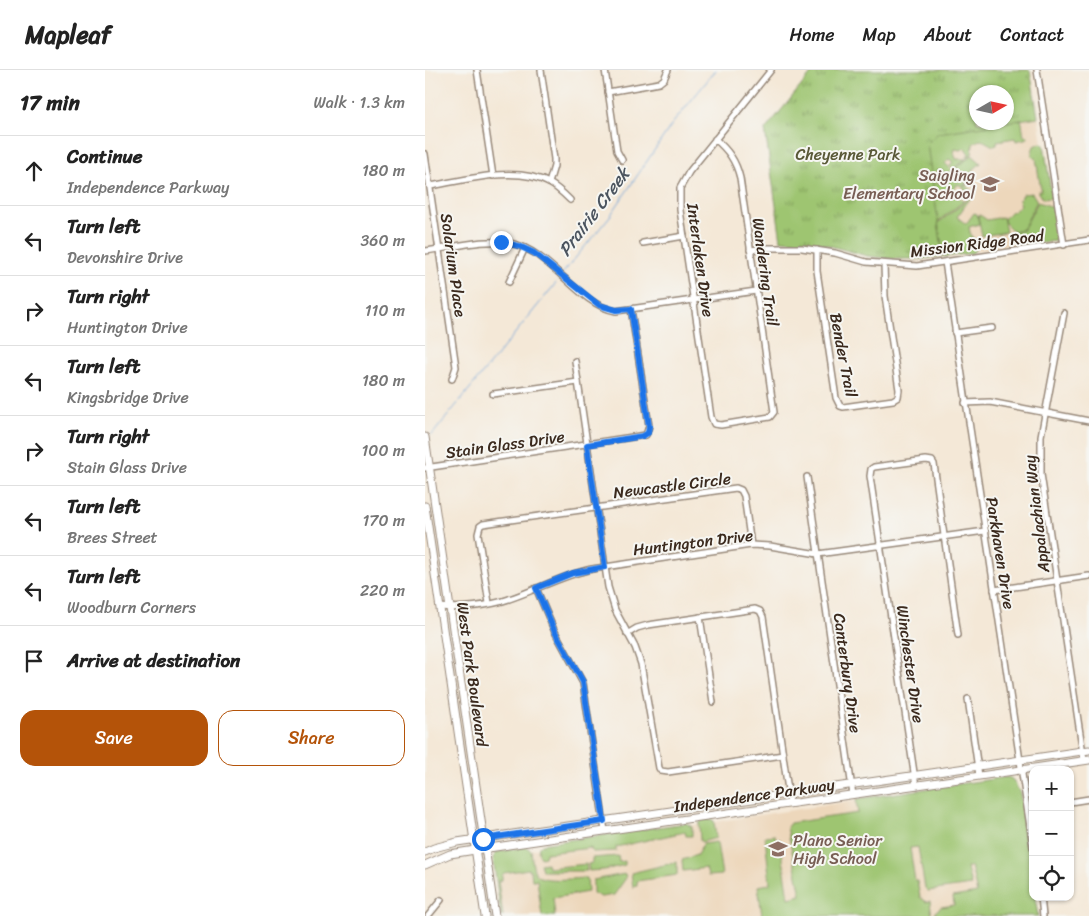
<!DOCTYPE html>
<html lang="en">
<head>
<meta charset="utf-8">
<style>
  body { margin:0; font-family:Sriracha,sans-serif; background:#f6f6f6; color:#222 }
  .controls { position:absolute; right:15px; bottom:15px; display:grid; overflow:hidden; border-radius:10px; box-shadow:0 1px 4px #0004 }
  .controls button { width:45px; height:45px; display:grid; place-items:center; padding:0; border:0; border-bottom:1px solid #e0e0e0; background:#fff; color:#222; font:25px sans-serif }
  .compass { position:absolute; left:544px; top:15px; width:45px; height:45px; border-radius:50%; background:#fff; box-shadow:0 1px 4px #0004; rotate:81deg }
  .stop { position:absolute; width:15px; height:15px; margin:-11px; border:4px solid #1a73e8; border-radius:50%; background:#fff }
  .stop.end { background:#1a73e8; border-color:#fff; box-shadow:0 1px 5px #0008 }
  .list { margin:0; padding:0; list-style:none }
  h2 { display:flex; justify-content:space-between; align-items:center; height:65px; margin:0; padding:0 20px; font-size:21px }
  h2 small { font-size:16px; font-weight:400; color:#767676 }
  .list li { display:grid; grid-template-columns:32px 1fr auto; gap:15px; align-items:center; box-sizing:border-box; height:70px; padding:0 20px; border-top:1px solid #e0e0e0 }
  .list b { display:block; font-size:19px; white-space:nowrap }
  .list p { margin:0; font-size:16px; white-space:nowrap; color:#767676 }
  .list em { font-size:16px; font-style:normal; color:#767676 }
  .actions { display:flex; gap:10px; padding:15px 20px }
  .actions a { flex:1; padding:11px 0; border:1px solid #b45309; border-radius:15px; text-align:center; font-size:18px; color:#b45309 }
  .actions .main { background:#b45309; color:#fff }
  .icon { flex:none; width:28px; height:28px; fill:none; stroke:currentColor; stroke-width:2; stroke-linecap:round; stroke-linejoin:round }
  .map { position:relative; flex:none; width:664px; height:846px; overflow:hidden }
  header { display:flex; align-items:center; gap:30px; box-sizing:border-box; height:70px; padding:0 25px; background:#fff; border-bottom:1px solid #e0e0e0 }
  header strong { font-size:24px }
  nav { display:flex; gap:28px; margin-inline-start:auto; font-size:18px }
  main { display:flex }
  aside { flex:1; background:#fff }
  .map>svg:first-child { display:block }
  .built { fill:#edd7bb }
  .grass { fill:#9ec571; stroke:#6c7848 }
  .park { fill:url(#park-tufts); stroke:#6c7848 }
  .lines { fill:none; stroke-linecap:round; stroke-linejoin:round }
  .stream { stroke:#6aa1d8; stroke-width:1 }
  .minor-casing { stroke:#98897a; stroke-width:8 }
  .major-casing { stroke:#98897a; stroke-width:9 }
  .minor { stroke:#fff; stroke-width:5 }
  .major { stroke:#fff; stroke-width:7 }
  .route { stroke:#1a73e8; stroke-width:6 }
  .labels { text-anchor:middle; stroke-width:4; stroke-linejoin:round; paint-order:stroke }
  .park-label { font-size:16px; fill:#595837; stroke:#f6f6f2 }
  .education-label { font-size:16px; fill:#785e54; stroke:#f6f6f2; text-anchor:end }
  .street-label { font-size:16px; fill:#3b2a1e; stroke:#f6f6f2 }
  .water-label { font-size:18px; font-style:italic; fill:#4b545f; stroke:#f6f6f2 }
</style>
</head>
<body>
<header>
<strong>Mapleaf</strong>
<nav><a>Home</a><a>Map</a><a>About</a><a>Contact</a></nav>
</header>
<main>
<aside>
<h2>17 min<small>Walk · 1.3 km</small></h2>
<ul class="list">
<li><svg class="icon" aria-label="ahead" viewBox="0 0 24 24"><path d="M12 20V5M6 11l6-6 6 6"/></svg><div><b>Continue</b><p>Independence Parkway</p></div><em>180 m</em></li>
<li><svg class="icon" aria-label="left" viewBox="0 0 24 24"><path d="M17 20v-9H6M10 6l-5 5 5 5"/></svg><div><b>Turn left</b><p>Devonshire Drive</p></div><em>360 m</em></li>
<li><svg class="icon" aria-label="right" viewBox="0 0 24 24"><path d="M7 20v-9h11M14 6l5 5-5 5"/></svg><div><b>Turn right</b><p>Huntington Drive</p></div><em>110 m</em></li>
<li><svg class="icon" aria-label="left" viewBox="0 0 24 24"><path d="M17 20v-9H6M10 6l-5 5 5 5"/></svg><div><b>Turn left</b><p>Kingsbridge Drive</p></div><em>180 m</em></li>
<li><svg class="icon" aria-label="right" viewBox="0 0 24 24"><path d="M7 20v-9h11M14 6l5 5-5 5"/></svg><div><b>Turn right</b><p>Stain Glass Drive</p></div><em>100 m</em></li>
<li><svg class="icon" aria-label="left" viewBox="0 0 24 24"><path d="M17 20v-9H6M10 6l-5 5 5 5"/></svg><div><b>Turn left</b><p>Brees Street</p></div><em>170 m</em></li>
<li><svg class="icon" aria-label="left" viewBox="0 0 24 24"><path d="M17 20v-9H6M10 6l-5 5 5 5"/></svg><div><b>Turn left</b><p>Woodburn Corners</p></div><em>220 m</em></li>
<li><svg class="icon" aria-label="arrive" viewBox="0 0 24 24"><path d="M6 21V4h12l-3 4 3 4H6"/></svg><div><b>Arrive at destination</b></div></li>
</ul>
<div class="actions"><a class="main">Save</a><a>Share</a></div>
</aside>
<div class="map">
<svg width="664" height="846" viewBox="0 0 664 846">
  <defs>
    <pattern id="park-tufts" width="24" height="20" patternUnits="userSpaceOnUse" patternTransform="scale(1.25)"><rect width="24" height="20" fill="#9ec571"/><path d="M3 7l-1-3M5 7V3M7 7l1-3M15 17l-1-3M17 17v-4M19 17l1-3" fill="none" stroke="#82a05c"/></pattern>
  </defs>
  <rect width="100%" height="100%" fill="#f6f6f2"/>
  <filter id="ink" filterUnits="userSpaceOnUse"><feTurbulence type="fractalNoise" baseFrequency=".02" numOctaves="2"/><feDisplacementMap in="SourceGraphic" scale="10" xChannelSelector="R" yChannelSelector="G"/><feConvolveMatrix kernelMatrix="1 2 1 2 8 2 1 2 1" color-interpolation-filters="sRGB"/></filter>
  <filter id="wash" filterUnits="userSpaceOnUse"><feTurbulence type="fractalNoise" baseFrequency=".0096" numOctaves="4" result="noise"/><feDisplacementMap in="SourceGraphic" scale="20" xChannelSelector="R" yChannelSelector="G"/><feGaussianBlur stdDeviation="1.12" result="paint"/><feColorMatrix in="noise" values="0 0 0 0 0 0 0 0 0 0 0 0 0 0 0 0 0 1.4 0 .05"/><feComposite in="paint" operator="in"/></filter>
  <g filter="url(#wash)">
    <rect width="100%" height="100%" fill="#f4e8d7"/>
    <g class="built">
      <path d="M613,47l19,121 -114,18 -16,-111 80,-23z"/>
      <path d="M581,708l32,138h-535l-9,-61z"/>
    </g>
    <g class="grass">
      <path d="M596,47l3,19h4v2l-12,3 -1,-3 -18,3v4l-3,1c-9,-3 -12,-10 -21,-2l-1,10 -6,4 3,-4 -4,-6 -5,2 -5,-1 -1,4 2,6h10l-13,10 -3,-4 3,-3 -4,-3 -4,4 7,7 -8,7 -1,-6h-8v12h8l1,-5 28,-23 9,8 -7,6 -4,8 2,1 -6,8 8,7 -17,24 9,7 8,-11 3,1 2,10 -10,3 2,10h2l2,13 -2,3 -29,4 -6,-34 27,-21 6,-8 -8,-6 7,-9h-3l-4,8 -5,-3 -6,8 12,9 -28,22 -12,-81 7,-9 50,-10 26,-1v-3z"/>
      <path d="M616,73l3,1 8,54 -9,1 -5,-8h3l-5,-33 -4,-2v-4l2,-6z"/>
      <path d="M607,123l5,8 -14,28 -10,2 -8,-8 -1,-4 7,-8 2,1 6,-5 1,-5 -1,-1 4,-7z"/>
      <path d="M613,132l15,5 5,31 -2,3 -39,5 -4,-14 10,-2z"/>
      <path d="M555,145l7,5 16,-3 3,15 -24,4 -4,-20z"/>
      <path d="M582,707c8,1 9,10 13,16l13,87v17h2l3,19h-103l1,-5 5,-4 13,-2 -1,-8 24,-4 -6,-27 -4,2 4,17 -43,6 -3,-3 -7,-41 -8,1 5,33h2l3,16 6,5 4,-1 2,15h-170l-4,-30 12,-2 -5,-48 10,-1 1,5 4,-1 9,59 12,-3 -14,-68 3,-4 68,-10 -2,-14z"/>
      <path d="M286,749l3,2 2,17 -14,4 -2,-1 -1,-18 4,-3z"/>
      <path d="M261,753l6,4v9h-6l-1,-4 -69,15v4l-24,1 -1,-4 -45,5 -1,4 -4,1 -3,-6 1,-5 3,-3z"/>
      <path d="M291,772l1,1 5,32 -14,1 -2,-8 -23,3 -1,-11 15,-5 6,-11z"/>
      <path d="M101,777l5,3c1,7 1,18 5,24 7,9 40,4 51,4l1,14 -35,6 2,18h-13l-5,-36h-5l-1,-9 -3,-2 -24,4 -2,2v5l-4,1 5,35h-2l-8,-58 4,-6z"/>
      <path d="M193,786l1,6 6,-1v4l-21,5 -15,1 -1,-7 4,-1v-5z"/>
      <path d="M252,792v13l-40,6v5l-4,1 -2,-14z"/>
      <path d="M122,793l1,5 38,-4 1,7h-43l-2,-1 -2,-6z"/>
      <path d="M200,804l1,4 -12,17 -13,2 -8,-4v-13z"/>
    </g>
    <path class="park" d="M389,0h216l8,47 -31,5v-30h-30v30l27,1 -66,10 -11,11 16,112 -21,3h-29l-26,-3 -44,-12 -42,-4 -16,-110z"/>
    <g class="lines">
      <g class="stream">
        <path d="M138,203l47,-57 62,-92 44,-54"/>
        <path d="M7,365l129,-158"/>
      </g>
    </g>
  </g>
  <g filter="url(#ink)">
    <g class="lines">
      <g class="minor-casing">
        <g id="minor">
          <path d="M52,0l16,106"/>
          <path d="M116,0l13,89v7l-5,17"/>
          <path d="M180,0l12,81 5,9"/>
          <path d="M612,0l27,175"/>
          <path d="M183,22l51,-9 5,-4 4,-9"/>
          <path d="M290,69c13,11 21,22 25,39l34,234 -4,5 -49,8 -7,-1 -3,-7 -31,-207v-22l9,-16 82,-102"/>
          <path d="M0,84l31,213 -4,12"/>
          <path d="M5,116c35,-6 86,-21 119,-3 8,4 15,11 21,17"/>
          <path d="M218,173l41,-7"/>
          <path d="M325,180l17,-2h35l33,5 31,9 51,4 172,-26"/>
          <path d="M392,180v21l19,127 4,8 3,1 50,-7 5,-3 1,-7 -14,-94 -1,-32"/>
          <path d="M0,181c27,-3 58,-13 85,-8 42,8 66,61 106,68l140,-20"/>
          <path d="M520,192l88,585"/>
          <path d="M84,212l16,-34"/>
          <path d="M639,243l-23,123v38l43,286"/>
          <path d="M530,263l37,-5"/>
          <path d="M150,291l33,226 7,23 20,37 6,17 18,104 2,3 7,1 115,-17"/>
          <path d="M68,324l85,-12"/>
          <path d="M540,333l25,-1 99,19"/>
          <path d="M0,398l221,-33 3,-9 -18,-117"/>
          <path d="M382,407l46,318"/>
          <path d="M111,518l18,42 29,53 22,148"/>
          <path d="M569,520l95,-14"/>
          <path d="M64,533l-11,-69 2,-8 3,-2 253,-36 5,2 3,6 7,49"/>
          <path d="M15,537c19,2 50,-1 69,-8 28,-9 53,-24 83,-30l159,-24 19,1 48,8 167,-23"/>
          <path d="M275,547l13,85"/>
          <path d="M202,564l10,-6 11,-3 107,-16 5,2 3,6 27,187"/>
          <path d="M543,629l11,77"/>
          <path d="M491,716l-46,-310 1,-7 3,-2 52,-7 6,1 2,3 24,171"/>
          <path d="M645,732l19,-3"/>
          <path d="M616,827l2,19"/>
          <path d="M3,846l13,-16"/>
        </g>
      </g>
      <g class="major-casing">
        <g id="major">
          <path d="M0,367l70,479"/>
          <path d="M0,436l60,410"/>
          <path d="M0,782l9,-4 23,-6 632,-92"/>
          <path d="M0,795l25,-11 25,-4 614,-90"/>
        </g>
      </g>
      <use href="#minor" class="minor"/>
      <use href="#major" class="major"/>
    </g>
  </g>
  <g class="lines" filter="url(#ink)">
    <path class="route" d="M58,769l121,-18 -21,-139 -29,-52 -18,-42 37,-15 32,-6 -18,-122 56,-9 5,-3 1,-7 -18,-117 -15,1 -17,-5 -65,-52 -15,-7 -18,-4"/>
  </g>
  <defs>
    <g id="school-bare" transform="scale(1.5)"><path d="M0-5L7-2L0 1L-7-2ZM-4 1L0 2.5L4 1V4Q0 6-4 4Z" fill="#8d6e63" stroke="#f6f6f2" stroke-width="2.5" paint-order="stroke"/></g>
  </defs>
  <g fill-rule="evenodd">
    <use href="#school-bare" x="565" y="114"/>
    <use href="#school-bare" x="353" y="779"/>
  </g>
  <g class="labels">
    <g class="park-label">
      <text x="423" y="90">Cheyenne Park</text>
    </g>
    <g class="education-label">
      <text x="550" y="111">Saigling<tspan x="550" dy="18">Elementary School</tspan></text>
      <text x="368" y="776" text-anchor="start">Plano Senior<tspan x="368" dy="18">High School</tspan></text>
    </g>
    <g class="street-label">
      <text transform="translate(552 173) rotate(-7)" y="6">Mission Ridge Road</text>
      <text transform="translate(276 190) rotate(82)" y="6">Interlaken Drive</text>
      <text transform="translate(29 195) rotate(82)" y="6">Solarium Place</text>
      <text transform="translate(341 202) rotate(82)" y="6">Wandering Trail</text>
      <text transform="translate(419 285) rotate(79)" y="6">Bender Trail</text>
      <text transform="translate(80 374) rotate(-8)" y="6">Stain Glass Drive</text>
      <text transform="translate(247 415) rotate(-7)" y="6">Newcastle Circle</text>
      <text transform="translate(611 444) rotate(-97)" y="6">Appalachian Way</text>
      <text transform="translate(268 472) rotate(-7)" y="6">Huntington Drive</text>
      <text transform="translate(576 483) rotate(81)" y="6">Parkhaven Drive</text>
      <text transform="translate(486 594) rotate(82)" y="6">Winchester Drive</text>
      <text transform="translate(423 603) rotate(82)" y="6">Canterbury Drive</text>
      <text transform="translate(48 604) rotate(82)" y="6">West Park Boulevard</text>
      <text transform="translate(329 725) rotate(-8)" y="6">Independence Parkway</text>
    </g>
    <g class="water-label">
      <text transform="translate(169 142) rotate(-53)" y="6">Prairie Creek</text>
    </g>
  </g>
</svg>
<div class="controls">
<button>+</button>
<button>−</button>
<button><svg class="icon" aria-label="locate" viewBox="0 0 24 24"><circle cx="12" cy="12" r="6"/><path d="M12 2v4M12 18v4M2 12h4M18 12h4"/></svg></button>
</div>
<svg class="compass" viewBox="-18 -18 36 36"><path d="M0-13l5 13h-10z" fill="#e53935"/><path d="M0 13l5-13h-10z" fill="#767676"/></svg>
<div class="stop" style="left:58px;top:769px"></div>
<div class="stop end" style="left:76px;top:172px"></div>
</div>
</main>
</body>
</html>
